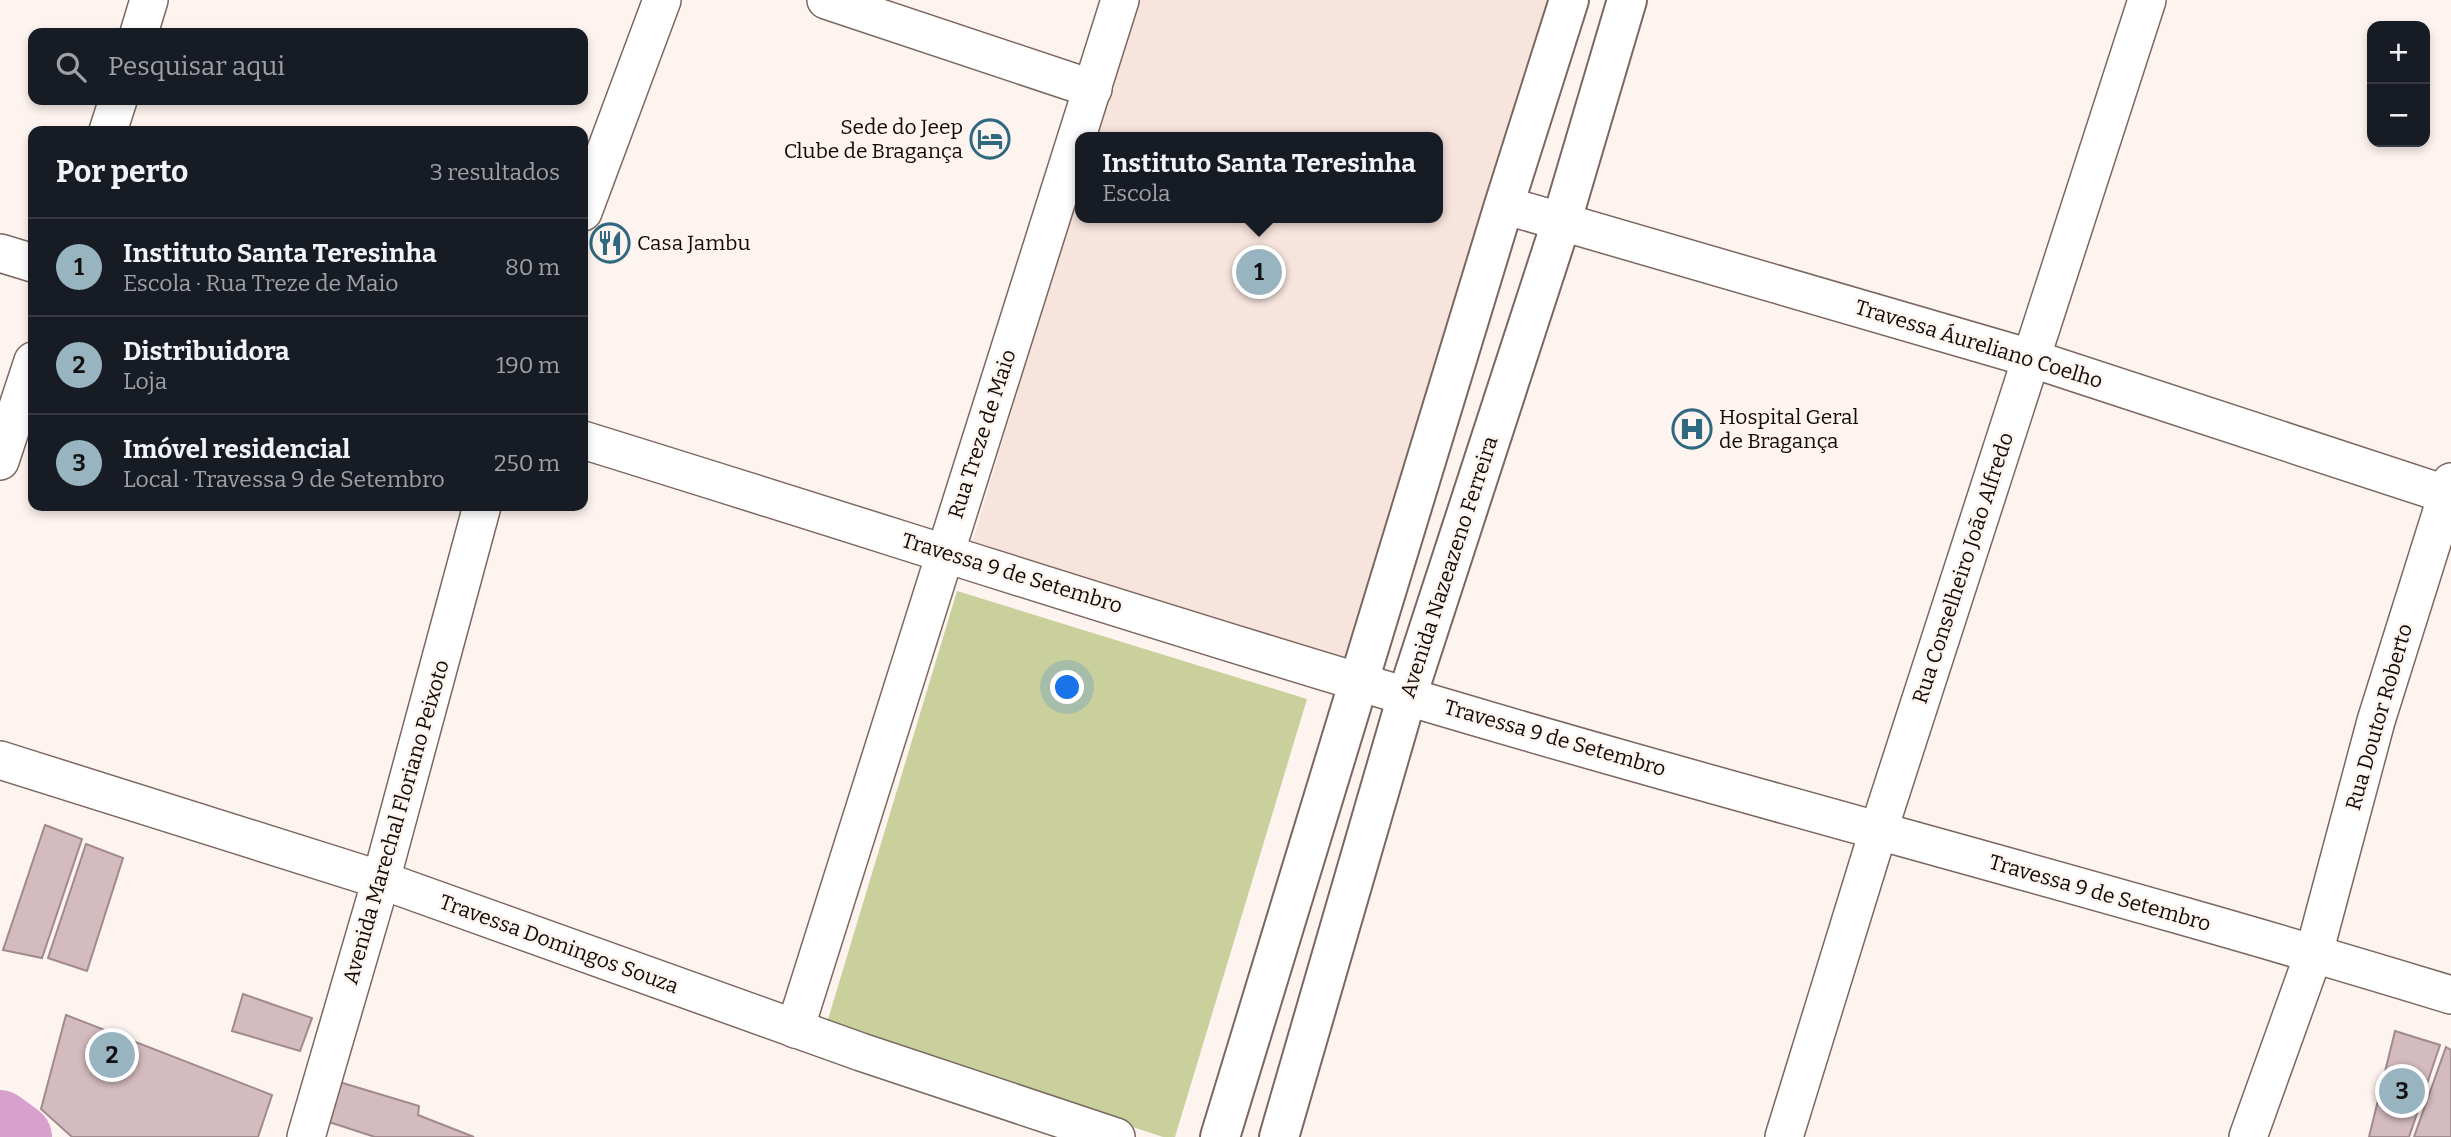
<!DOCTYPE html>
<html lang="pt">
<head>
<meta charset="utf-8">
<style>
  body { margin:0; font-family:Bitter,serif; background:#20242c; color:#f1f3f6 }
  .controls { position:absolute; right:21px; top:21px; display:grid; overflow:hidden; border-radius:14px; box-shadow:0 4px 10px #0003 }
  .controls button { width:63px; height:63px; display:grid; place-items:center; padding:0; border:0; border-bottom:2px solid #363941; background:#171b24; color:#f1f3f6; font:35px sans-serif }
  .you { position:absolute; left:1068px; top:688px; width:24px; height:24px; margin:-18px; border:5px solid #fff; border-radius:50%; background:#1a73e8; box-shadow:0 0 0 10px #1a73e833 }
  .badge { display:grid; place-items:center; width:46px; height:46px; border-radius:50%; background:#99b4c1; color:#111; font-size:23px; font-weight:700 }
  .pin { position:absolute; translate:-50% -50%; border:4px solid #fff; box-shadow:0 2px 7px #0006 }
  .popup { position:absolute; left:1075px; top:132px; width:368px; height:91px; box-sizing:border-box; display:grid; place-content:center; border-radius:14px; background:#171b24; filter:drop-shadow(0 2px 5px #0005); font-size:23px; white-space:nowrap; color:#9ea1a6 }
  .popup b { font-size:26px; color:#f1f3f6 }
  .popup::after { content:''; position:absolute; left:50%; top:100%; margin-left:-14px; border:14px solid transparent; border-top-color:#171b24 }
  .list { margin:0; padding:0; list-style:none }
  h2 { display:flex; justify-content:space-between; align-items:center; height:91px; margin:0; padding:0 28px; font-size:30px }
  h2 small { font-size:23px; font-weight:400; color:#9ea1a6 }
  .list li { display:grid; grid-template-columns:46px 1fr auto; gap:21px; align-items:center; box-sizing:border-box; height:98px; padding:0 28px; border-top:2px solid #363941 }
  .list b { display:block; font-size:26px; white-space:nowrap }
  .list p { margin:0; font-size:23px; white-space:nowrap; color:#9ea1a6 }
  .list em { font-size:23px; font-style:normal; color:#9ea1a6 }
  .icon { flex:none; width:38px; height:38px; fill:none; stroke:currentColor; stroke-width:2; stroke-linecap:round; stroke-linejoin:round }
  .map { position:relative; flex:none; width:2451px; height:1137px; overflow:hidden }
  .search { position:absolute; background:#171b24; box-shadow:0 4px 10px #0003; left:28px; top:28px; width:560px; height:77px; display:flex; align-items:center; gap:18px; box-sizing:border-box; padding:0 24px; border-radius:14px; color:#9ea1a6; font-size:26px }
  .panel { position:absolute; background:#171b24; box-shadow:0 4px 10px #0003; left:28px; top:126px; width:560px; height:385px; border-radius:14px }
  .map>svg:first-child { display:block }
  .built { fill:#f7e5dd }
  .green { fill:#cad09c }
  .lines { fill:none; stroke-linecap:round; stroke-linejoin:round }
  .river { stroke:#d8a1cd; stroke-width:66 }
  .building { fill:#d4bbbf; stroke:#a1898d; stroke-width:2 }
  .minor-casing { stroke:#7b675f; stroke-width:40 }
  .major-casing { stroke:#7b675f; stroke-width:42 }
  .minor { stroke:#fff; stroke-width:37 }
  .major { stroke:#fff; stroke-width:38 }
  .labels { text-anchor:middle; stroke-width:5; stroke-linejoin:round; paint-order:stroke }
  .poi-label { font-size:21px; fill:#110a07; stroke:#fdf3ef; text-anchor:start }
  .street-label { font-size:21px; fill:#110a07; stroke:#fdf3ef }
</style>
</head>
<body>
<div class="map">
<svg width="2451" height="1137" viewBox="0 0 2451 1137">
  <rect width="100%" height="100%" fill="#fdf3ef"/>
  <path class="built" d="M1136,0h411l-205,663 -370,-120 108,-360v35h358v-81h-344z"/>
  <path class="green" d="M957,591l350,108 -132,438h-12l-337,-111z"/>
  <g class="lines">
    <path class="river" d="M0,1123l19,14"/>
  </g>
  <g class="building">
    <path d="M45,825l37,14 -40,119 -39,-8z"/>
    <path d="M86,844l37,14 -36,113 -39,-13z"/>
    <path d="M243,994l69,24 -12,33 -68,-20z"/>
    <path d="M66,1015l206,80 -14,42h-186l-31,-28z"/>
    <path d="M2395,1031l45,14 -31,92h-40z"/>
    <path d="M2446,1047l5,3v87h-37z"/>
    <path d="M336,1081l83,25 -1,9 56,22h-99l-52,-17z"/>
  </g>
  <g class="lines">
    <g class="minor-casing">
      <g id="minor">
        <path d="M826,0l267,89"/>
        <path d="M139,33l10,-33"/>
        <path d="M108,131l10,-31"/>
        <path d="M1504,205l526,153 421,138"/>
        <path d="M583,212l79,-212"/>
        <path d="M0,253l33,10"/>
        <path d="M583,440c259,80 517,164 776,242 362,110 730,202 1092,313"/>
        <path d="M0,461l33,-100"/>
        <path d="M0,760l381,120 480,172 255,85"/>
        <path d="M795,1029l325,-1029"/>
        <path d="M306,1137l75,-257 101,-374"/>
        <path d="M1784,1137l94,-305 269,-832"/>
        <path d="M2248,1137l66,-184 62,-232 75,-239"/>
      </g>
    </g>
    <g class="major-casing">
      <g id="major">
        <path d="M1220,1137l284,-932 65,-205"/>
        <path d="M1279,1137l128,-441 155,-476 65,-220"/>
      </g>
    </g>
    <use href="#minor" class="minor"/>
    <use href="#major" class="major"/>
  </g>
  <defs>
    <g id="hotel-ring" transform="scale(2.0125)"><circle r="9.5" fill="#fdf3ef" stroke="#2e6881" stroke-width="1.5"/><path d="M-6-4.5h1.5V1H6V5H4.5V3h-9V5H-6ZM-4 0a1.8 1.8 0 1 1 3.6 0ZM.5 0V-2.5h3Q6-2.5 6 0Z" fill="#2e6881"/></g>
    <g id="restaurant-ring" transform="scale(2.0125)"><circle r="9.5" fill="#fdf3ef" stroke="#2e6881" stroke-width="1.5"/><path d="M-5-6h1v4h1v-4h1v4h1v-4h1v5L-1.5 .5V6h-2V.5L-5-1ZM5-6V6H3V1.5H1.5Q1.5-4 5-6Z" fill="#2e6881"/></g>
    <g id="hospital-ring" transform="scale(2.0125)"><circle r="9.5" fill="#fdf3ef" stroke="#2e6881" stroke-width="1.5"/><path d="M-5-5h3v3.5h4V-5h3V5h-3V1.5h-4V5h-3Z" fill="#2e6881"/></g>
  </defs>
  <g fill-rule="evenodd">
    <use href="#hotel-ring" x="990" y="139"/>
    <use href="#restaurant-ring" x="610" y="243"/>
    <use href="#hospital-ring" x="1692" y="429"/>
  </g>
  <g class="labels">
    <g class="poi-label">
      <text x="963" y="134" text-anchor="end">Sede do Jeep<tspan x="963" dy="24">Clube de Bragança</tspan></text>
      <text x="637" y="250">Casa Jambu</text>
      <text x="1719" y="424">Hospital Geral<tspan x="1719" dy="24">de Bragança</tspan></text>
    </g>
    <g class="street-label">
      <text transform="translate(1979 344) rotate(17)" y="7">Travessa Áureliano Coelho</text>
      <text transform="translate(982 434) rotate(-72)" y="7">Rua Treze de Maio</text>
      <text transform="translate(1449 567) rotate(-72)" y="7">Avenida Nazeazeno Ferreira</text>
      <text transform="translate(1963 568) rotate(-72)" y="7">Rua Conselheiro João Alfredo</text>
      <text transform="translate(1012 573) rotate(17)" y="7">Travessa 9 de Setembro</text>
      <text transform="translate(2379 717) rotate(-74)" y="7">Rua Doutor Roberto</text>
      <text transform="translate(1555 738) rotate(16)" y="7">Travessa 9 de Setembro</text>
      <text transform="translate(396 822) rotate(-74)" y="7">Avenida Marechal Floriano Peixoto</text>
      <text transform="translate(2100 893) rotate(16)" y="7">Travessa 9 de Setembro</text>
      <text transform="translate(559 944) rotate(20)" y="7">Travessa Domingos Souza</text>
    </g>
  </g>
</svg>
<div class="controls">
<button>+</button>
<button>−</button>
</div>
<div class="you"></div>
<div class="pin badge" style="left:1259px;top:272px">1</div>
<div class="popup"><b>Instituto Santa Teresinha</b>Escola</div>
<div class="pin badge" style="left:112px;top:1055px">2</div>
<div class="pin badge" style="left:2402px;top:1091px">3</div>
<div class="search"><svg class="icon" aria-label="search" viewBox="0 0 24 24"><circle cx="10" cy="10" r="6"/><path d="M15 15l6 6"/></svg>Pesquisar aqui</div>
<section class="panel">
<h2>Por perto<small>3 resultados</small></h2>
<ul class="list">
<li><span class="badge">1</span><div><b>Instituto Santa Teresinha</b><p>Escola · Rua Treze de Maio</p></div><em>80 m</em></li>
<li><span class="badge">2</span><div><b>Distribuidora</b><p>Loja</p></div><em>190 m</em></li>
<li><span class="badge">3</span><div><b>Imóvel residencial</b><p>Local · Travessa 9 de Setembro</p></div><em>250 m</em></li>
</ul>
</section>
</div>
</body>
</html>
